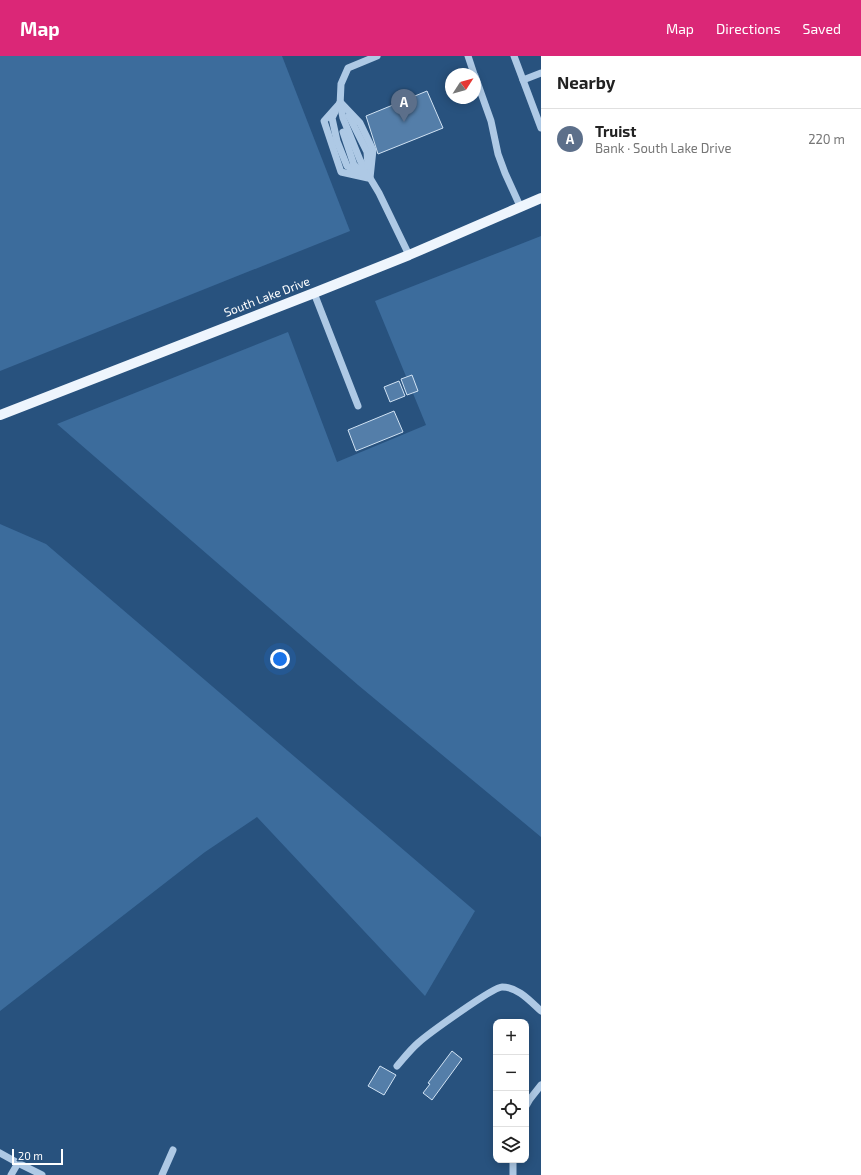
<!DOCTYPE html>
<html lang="en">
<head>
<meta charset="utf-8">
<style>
  body { margin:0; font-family:"Exo 2",sans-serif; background:#f2f2f2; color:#222 }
  .controls { position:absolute; right:12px; bottom:12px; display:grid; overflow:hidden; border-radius:8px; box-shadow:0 2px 10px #0003 }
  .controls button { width:36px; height:36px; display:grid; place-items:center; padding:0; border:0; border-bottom:1px solid #e0e0e0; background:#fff; color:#222; font:20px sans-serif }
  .compass { position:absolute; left:445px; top:12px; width:36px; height:36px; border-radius:50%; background:#fff; box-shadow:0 2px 10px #0003; rotate:54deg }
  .scale { position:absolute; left:12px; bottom:10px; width:51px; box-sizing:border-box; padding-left:4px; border:2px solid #fff; border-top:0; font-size:11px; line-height:14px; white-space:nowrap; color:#fff; -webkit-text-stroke:3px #28527e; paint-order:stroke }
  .you { position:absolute; left:280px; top:603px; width:14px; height:14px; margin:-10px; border:3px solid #fff; border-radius:50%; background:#1a73e8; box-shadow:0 0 0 6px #1a73e833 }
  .badge { display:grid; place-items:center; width:26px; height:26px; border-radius:50%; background:#db2777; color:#fff; font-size:13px; font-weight:700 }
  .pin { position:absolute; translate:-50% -33px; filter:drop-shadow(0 1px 2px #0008) }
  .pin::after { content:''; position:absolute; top:21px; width:14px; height:12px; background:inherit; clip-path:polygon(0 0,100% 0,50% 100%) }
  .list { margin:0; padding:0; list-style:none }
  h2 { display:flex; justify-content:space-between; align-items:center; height:52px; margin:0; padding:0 16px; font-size:17px }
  h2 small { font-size:13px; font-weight:400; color:#767676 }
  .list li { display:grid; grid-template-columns:26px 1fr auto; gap:12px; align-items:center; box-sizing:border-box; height:60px; padding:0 16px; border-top:1px solid #e0e0e0 }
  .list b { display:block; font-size:15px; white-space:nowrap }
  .list p { margin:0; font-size:13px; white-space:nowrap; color:#767676 }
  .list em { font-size:13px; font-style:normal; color:#767676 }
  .icon { flex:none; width:22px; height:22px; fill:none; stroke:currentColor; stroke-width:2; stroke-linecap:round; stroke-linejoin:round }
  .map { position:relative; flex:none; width:541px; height:1119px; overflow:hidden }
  header { display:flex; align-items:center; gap:24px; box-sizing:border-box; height:56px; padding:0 20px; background:#db2777; color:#fff }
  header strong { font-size:19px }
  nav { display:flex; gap:22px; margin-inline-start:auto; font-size:14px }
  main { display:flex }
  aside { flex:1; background:#fff }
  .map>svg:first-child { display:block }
  .green { fill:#3c6c9c }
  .building { fill:#547ea9; stroke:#d1e3f4 }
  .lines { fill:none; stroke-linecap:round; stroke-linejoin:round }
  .minor { stroke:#aec9e5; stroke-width:7 }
  .major { stroke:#eef5fd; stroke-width:10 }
  .labels { text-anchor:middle; stroke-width:3; stroke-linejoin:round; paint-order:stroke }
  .street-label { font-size:12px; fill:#fff; stroke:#28527e }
</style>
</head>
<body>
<header>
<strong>Map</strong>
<nav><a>Map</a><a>Directions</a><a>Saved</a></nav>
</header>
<main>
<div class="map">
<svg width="541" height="1119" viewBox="0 0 541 1119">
  <rect width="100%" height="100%" fill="#28527e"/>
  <g class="green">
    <path d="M0,0h282l68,175 -350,140z"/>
    <path d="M541,180v601l-183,-152 -301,-261 231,-92 49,130 89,-37 -51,-124z"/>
    <path d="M0,468l46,20 429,367 -50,85 -168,-179 -52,35 -205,159z"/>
  </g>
  <g class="building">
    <path d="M427,35l16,37 -65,26 -12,-38z"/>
    <path d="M412,319l6,16 -11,4 -6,-16z"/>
    <path d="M399,325l6,15 -15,6 -6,-15z"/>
    <path d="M394,355l9,21 -47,19 -8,-21z"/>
    <path d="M452,995l10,8 -30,41 -9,-7 7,-9 -2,-1z"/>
    <path d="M380,1010l16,9 -12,20 -16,-9z"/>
  </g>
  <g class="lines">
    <g class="minor">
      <path d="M468,0l6,18"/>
      <path d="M514,0l27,72"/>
      <path d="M475,20l16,45 7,33 7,19 15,33"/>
      <path d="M523,24l18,-7"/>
      <path d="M340,47l3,15 17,42 10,18 9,15 30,62"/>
      <path d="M340,47l-16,18 17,51 27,6"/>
      <path d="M341,47l19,20 13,27 -3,28"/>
      <path d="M340,50l1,-22 7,-16 29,-12"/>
      <path d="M335,56l-3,6 5,23 10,25 11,6"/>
      <path d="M349,60l18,36 1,14"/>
      <path d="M343,76l11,33 13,11"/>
      <path d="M314,237l44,113"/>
      <path d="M397,1010c7,-8 13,-16 21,-23 10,-9 75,-56 84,-56 16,0 28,14 39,24"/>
      <path d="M526,1050l4,-7 11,-14"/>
      <path d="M0,1097l18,10 24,12"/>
      <path d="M11,1119l7,-12"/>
      <path d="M162,1119l11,-25"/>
      <path d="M513,1119v-15"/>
    </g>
    <path class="major" d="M0,359l314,-122 95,-38 132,-57"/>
  </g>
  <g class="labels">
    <g class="street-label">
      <text transform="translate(267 241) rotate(-21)" y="4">South Lake Drive</text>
    </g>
  </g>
</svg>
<div class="controls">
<button>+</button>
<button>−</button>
<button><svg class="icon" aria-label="locate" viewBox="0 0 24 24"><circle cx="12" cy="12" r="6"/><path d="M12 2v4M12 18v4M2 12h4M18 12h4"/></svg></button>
<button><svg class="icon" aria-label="layers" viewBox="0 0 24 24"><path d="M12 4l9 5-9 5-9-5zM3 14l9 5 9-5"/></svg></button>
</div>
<svg class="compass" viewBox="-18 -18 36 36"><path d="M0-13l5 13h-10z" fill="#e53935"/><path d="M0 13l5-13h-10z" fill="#767676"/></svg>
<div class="scale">20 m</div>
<div class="you"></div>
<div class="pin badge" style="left:404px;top:66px;background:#5c6f8a">A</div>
</div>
<aside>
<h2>Nearby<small></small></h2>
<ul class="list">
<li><span class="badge" style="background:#5c6f8a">A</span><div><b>Truist</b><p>Bank · South Lake Drive</p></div><em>220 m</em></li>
</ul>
</aside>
</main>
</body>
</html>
